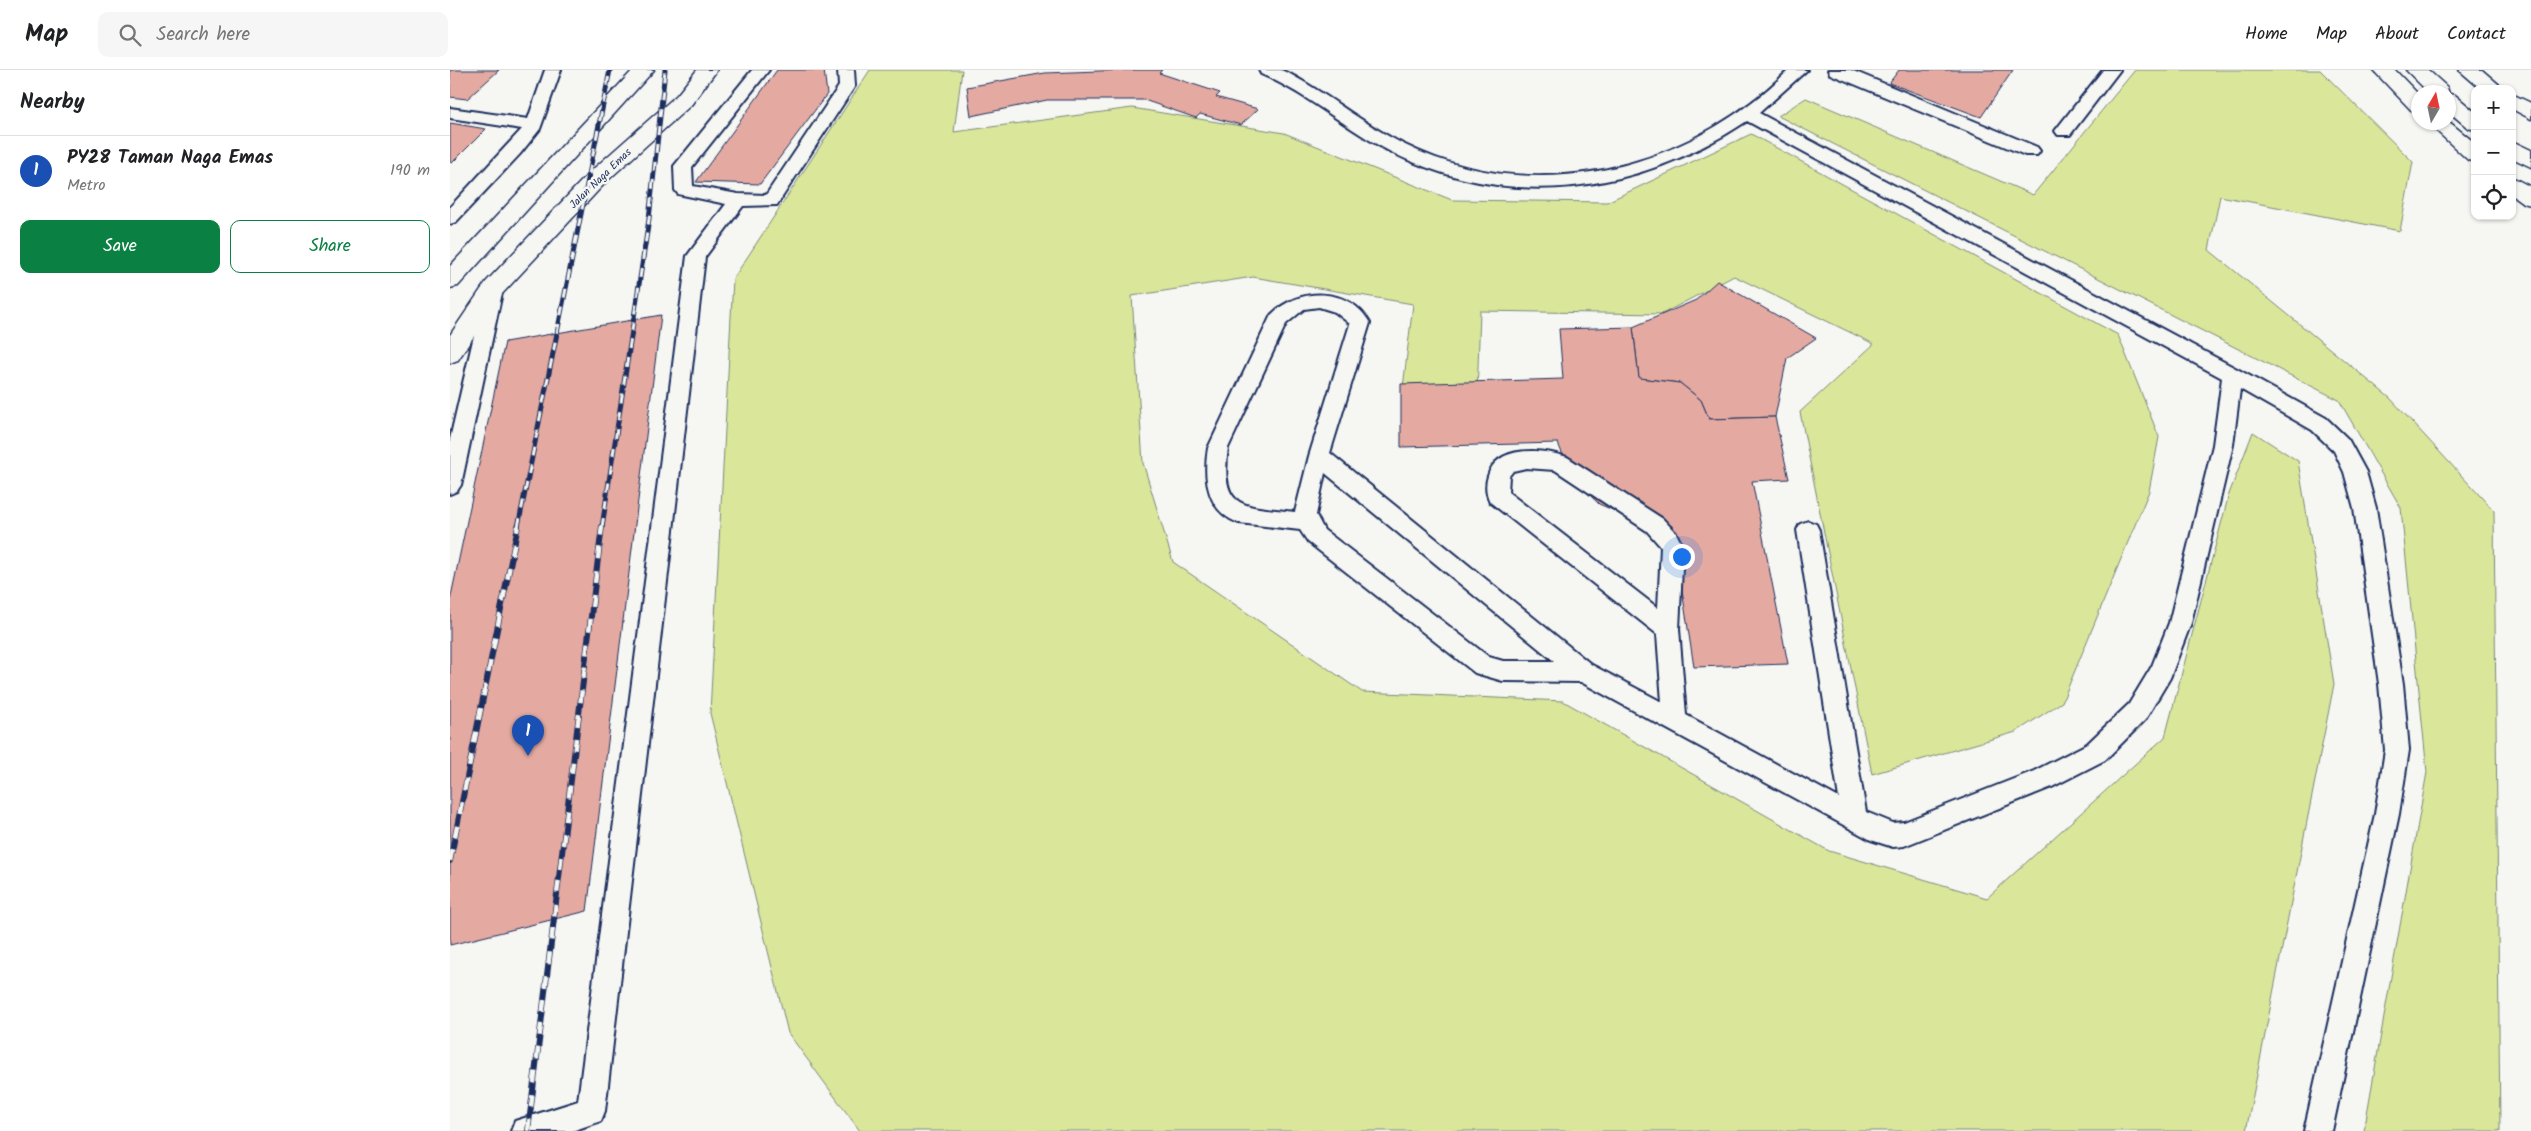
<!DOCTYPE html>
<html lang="en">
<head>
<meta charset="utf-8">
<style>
  body { margin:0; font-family:Kalam,sans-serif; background:#f6f6f6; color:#202124 }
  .controls { position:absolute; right:15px; top:15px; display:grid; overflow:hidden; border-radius:10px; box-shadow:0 1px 4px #0004 }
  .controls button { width:45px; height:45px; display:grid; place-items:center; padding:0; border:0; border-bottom:1px solid #e0e0e0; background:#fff; color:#202124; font:25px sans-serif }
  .compass { position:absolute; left:1961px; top:15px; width:45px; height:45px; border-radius:50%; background:#fff; box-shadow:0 1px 4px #0004; rotate:9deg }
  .you { position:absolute; left:1231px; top:486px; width:18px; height:18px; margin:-12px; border:4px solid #fff; border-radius:50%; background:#1a73e8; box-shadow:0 0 0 8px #1a73e833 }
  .badge { display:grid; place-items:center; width:32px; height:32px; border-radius:50%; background:#0b8043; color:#fff; font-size:16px; font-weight:700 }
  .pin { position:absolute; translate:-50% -41px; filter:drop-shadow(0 1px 2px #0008) }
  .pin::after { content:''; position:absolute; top:26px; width:18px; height:15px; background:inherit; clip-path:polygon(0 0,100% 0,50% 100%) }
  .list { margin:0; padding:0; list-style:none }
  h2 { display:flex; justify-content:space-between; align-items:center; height:65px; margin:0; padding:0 20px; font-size:21px }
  h2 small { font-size:16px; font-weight:400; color:#757577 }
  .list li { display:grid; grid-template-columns:32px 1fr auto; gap:15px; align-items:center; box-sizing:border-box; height:70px; padding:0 20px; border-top:1px solid #e0e0e0 }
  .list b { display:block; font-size:19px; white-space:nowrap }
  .list p { margin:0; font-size:16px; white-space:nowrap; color:#757577 }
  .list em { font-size:16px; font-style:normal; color:#757577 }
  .actions { display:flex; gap:10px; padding:15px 20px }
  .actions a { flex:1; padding:11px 0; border:1px solid #0b8043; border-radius:10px; text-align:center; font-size:18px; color:#0b8043 }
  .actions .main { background:#0b8043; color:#fff }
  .icon { flex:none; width:28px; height:28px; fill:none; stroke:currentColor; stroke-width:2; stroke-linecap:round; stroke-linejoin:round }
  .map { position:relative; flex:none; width:2081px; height:1061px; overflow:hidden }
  header { display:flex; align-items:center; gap:30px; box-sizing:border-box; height:70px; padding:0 25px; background:#fff; border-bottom:1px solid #e0e0e0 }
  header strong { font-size:24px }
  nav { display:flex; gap:28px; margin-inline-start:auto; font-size:18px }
  .search { width:350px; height:45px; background:#f6f6f6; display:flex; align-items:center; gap:12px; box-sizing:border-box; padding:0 18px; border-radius:10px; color:#757577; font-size:19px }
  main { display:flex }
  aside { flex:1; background:#fff }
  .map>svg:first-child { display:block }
  .green { fill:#dae699; stroke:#7a8a7c }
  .building { fill:#e4aaa1; stroke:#1b2f5e }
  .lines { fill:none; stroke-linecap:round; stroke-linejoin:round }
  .service-casing { stroke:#1b2f5e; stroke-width:4 }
  .minor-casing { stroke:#1b2f5e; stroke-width:3 }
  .motorway-casing { stroke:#1b2f5e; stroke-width:3 }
  .service { fill:#f6f6f2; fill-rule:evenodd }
  .minor { fill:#f6f6f2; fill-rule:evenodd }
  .motorway { fill:#f6f6f2; fill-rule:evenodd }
  .rail-far1-casing { stroke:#1b2f5e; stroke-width:5 }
  .rail-casing { stroke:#1b2f5e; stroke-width:6 }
  .rail-far1 { stroke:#f6f6f2; stroke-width:3; stroke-dasharray:9; stroke-linecap:butt }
  .rail { stroke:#f6f6f2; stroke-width:4.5; stroke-dasharray:12; stroke-linecap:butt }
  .labels { text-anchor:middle; stroke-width:5; stroke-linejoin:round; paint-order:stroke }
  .far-street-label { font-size:11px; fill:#1b2f5e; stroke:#f6f6f2 }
</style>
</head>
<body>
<header>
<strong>Map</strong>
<div class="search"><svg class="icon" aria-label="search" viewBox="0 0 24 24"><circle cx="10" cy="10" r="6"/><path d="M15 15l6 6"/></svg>Search here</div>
<nav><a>Home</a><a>Map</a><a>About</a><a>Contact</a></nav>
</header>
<main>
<aside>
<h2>Nearby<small></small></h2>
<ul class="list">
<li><span class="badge" style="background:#1a4fb4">1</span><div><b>PY28 Taman Naga Emas</b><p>Metro</p></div><em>190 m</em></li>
</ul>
<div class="actions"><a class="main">Save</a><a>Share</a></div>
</aside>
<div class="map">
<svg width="2081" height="1061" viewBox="0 0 2081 1061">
  <rect width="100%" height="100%" fill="#f6f6f2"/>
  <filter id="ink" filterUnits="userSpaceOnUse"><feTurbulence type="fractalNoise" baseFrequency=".02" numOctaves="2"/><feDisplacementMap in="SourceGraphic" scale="10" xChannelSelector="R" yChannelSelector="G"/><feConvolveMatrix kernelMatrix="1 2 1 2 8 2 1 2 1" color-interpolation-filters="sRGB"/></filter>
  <g filter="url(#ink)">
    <g class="green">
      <path d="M420,0h92l-8,62 178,-24 152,25 168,67 155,2 144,-68 367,201 41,102 -10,54 -87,211 -46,30 -144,42 -72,-362 74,-68 -140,-68 -72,38 -182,-3 -3,85h-75l11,-92 -160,-27 -121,19 11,167 30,99 189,130 201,9 266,150 158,47 178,-161 64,-243 24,-62 45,29 36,223 -88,447h-1386l-72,-98 -78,-320 23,-434z"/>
      <path d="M1685,0h185l93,92 -13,69 -180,-35 -11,54 181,148 104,113 6,620h-136l63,-359 -26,-264 -62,-108 -561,-284 28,-18 227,97z"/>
    </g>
    <g class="building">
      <path d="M0,0h49l-32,29 -17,-2z"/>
      <path d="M327,0h47l3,24 -67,90 -64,-2z"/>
      <path d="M676,0h36l-3,3 61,20 -4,4 42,12 -17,16 -41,-11 -4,4 -52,-18h-97l-76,16 -4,-29 78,-14z"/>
      <path d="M1449,0h114l-32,47 -92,-34z"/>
      <path d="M0,53l36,6 -34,34 -2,-1z"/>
      <path d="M1267,211l99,57 -29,20 -12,59 -66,2 -8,-19 -21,-17 -41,-5 -6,-51 63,-27z"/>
      <path d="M211,245l-74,596 -137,34v-344l55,-259z"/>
      <path d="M1183,257l6,51 41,5 21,17 8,19 66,-2 14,62 -37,2 36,183 -94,3 -22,-141 -43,-9 -30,-13 -27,-26 -14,-35 -157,4v-63l162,-5 -4,-50z"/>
    </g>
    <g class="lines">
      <g class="service-casing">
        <g id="service">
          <path d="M95,0h16l-21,59 -20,25 -64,68 -6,2v-17l72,-78 -72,-11v-10l78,11z"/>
          <path d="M302,0h17l-77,97 1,19 45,8 28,1 73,-109 -1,-16h16l1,16 -78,119 -34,1 -38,51 -100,854 -4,10 -29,10h-61l4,-10 63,-20 109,-845 39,-52 -48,-10 -3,-4 -1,-24z"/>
          <path d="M809,0h22l9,4c39,21 73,50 113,70 115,57 248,35 349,-42 13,-9 25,-21 37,-32h18l-48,43 480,257 87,48 22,21 18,33 10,36 27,176 6,66 -10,64 -67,317h-28l71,-317 10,-64 -6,-66 -25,-176 -10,-36 -10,-21 -22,-21 -72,-41 -7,56 -42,178 -21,55 -25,42 -40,40 -53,27 -148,59 -11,1 -22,-7 -290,-158 -78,-1 -28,-8 -167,-131 -8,-12 -61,-7c-32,-11 -36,-45 -31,-75l63,-133c27,-28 78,-29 99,8l-40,130 262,212 70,37 -5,-68 -167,-132c-4,-8 -5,-17 -2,-26 9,-32 55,-27 79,-19l96,62 13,14 7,14 -4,82 7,86 153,83 -42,-268 3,-6 8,-3 8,3 3,6 47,282 27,11 11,-1 130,-51 53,-27 42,-40 23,-38 17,-43 44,-178 9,-67 -475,-257c-109,72 -236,91 -356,31 -45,-23 -83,-58 -130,-78zM869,237l16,5 15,12 -41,132 -14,56c-50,-6 -76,0 -67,-64l58,-124 18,-15zM1076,398l29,2 92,61 14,16 -3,61 -150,-116 1,-16 4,-5zM875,403l229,188h-51l-14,-4 -165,-127 -8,-15z"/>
          <path d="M1378,0h23l186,77 3,4 -3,4h-12l-195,-81z"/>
          <path d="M1653,0h17l-50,65h-12l-3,-4 3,-4z"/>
          <path d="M44,211l7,2 2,5 -42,197 -4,6 -7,3v-55l35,-151 2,-5z"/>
        </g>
      </g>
      <g class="minor-casing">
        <g id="minor">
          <path d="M183,0h21l-196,216 -8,2v-22z"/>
          <path d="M247,0h20l-26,35 -84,76 -105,113 -44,66 -8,3v-28l36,-53 105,-111 86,-76z"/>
        </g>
      </g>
      <g class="motorway-casing">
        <g id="motorway">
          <path d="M1923,0h22l23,24v17l-7,-1z"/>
          <path d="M1956,0h22l19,17 2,7 6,1 20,17v18l-7,-2 -20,-17v-19h-20z"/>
          <path d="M2009,0h23l22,19h-23z"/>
          <path d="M2062,24l19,9v16l-19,-10z"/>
          <path d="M1998,51l27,22v19l-7,-2 -41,-38z"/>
          <path d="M2062,71l19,9v17l-19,-9z"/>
          <path d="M2062,107l19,10v18l-8,-2 -11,-8z"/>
        </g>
      </g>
      <use href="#service" class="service"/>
      <use href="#minor" class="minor"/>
      <use href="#motorway" class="motorway"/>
      <g class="rail-far1-casing">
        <g id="rail-far1">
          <path d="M68,457l92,-457"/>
          <path d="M152,457l47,-308 16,-149"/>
        </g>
      </g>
      <g class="rail-casing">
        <g id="rail">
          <path d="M0,791l68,-335"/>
          <path d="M78,1061l74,-605"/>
        </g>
      </g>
      <use href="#rail-far1" class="rail-far1"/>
      <use href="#rail" class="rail"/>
    </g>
  </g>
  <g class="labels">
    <g class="far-street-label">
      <text transform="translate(150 108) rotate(-44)" y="4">Jalan Naga Emas</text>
    </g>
  </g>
</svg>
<div class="controls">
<button>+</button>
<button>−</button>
<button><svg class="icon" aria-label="locate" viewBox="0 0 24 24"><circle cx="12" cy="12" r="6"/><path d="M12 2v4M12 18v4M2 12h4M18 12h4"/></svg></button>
</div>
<svg class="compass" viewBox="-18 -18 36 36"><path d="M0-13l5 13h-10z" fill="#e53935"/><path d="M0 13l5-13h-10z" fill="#757577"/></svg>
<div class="you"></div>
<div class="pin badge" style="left:78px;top:686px;background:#1a4fb4">1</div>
</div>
</main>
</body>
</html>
